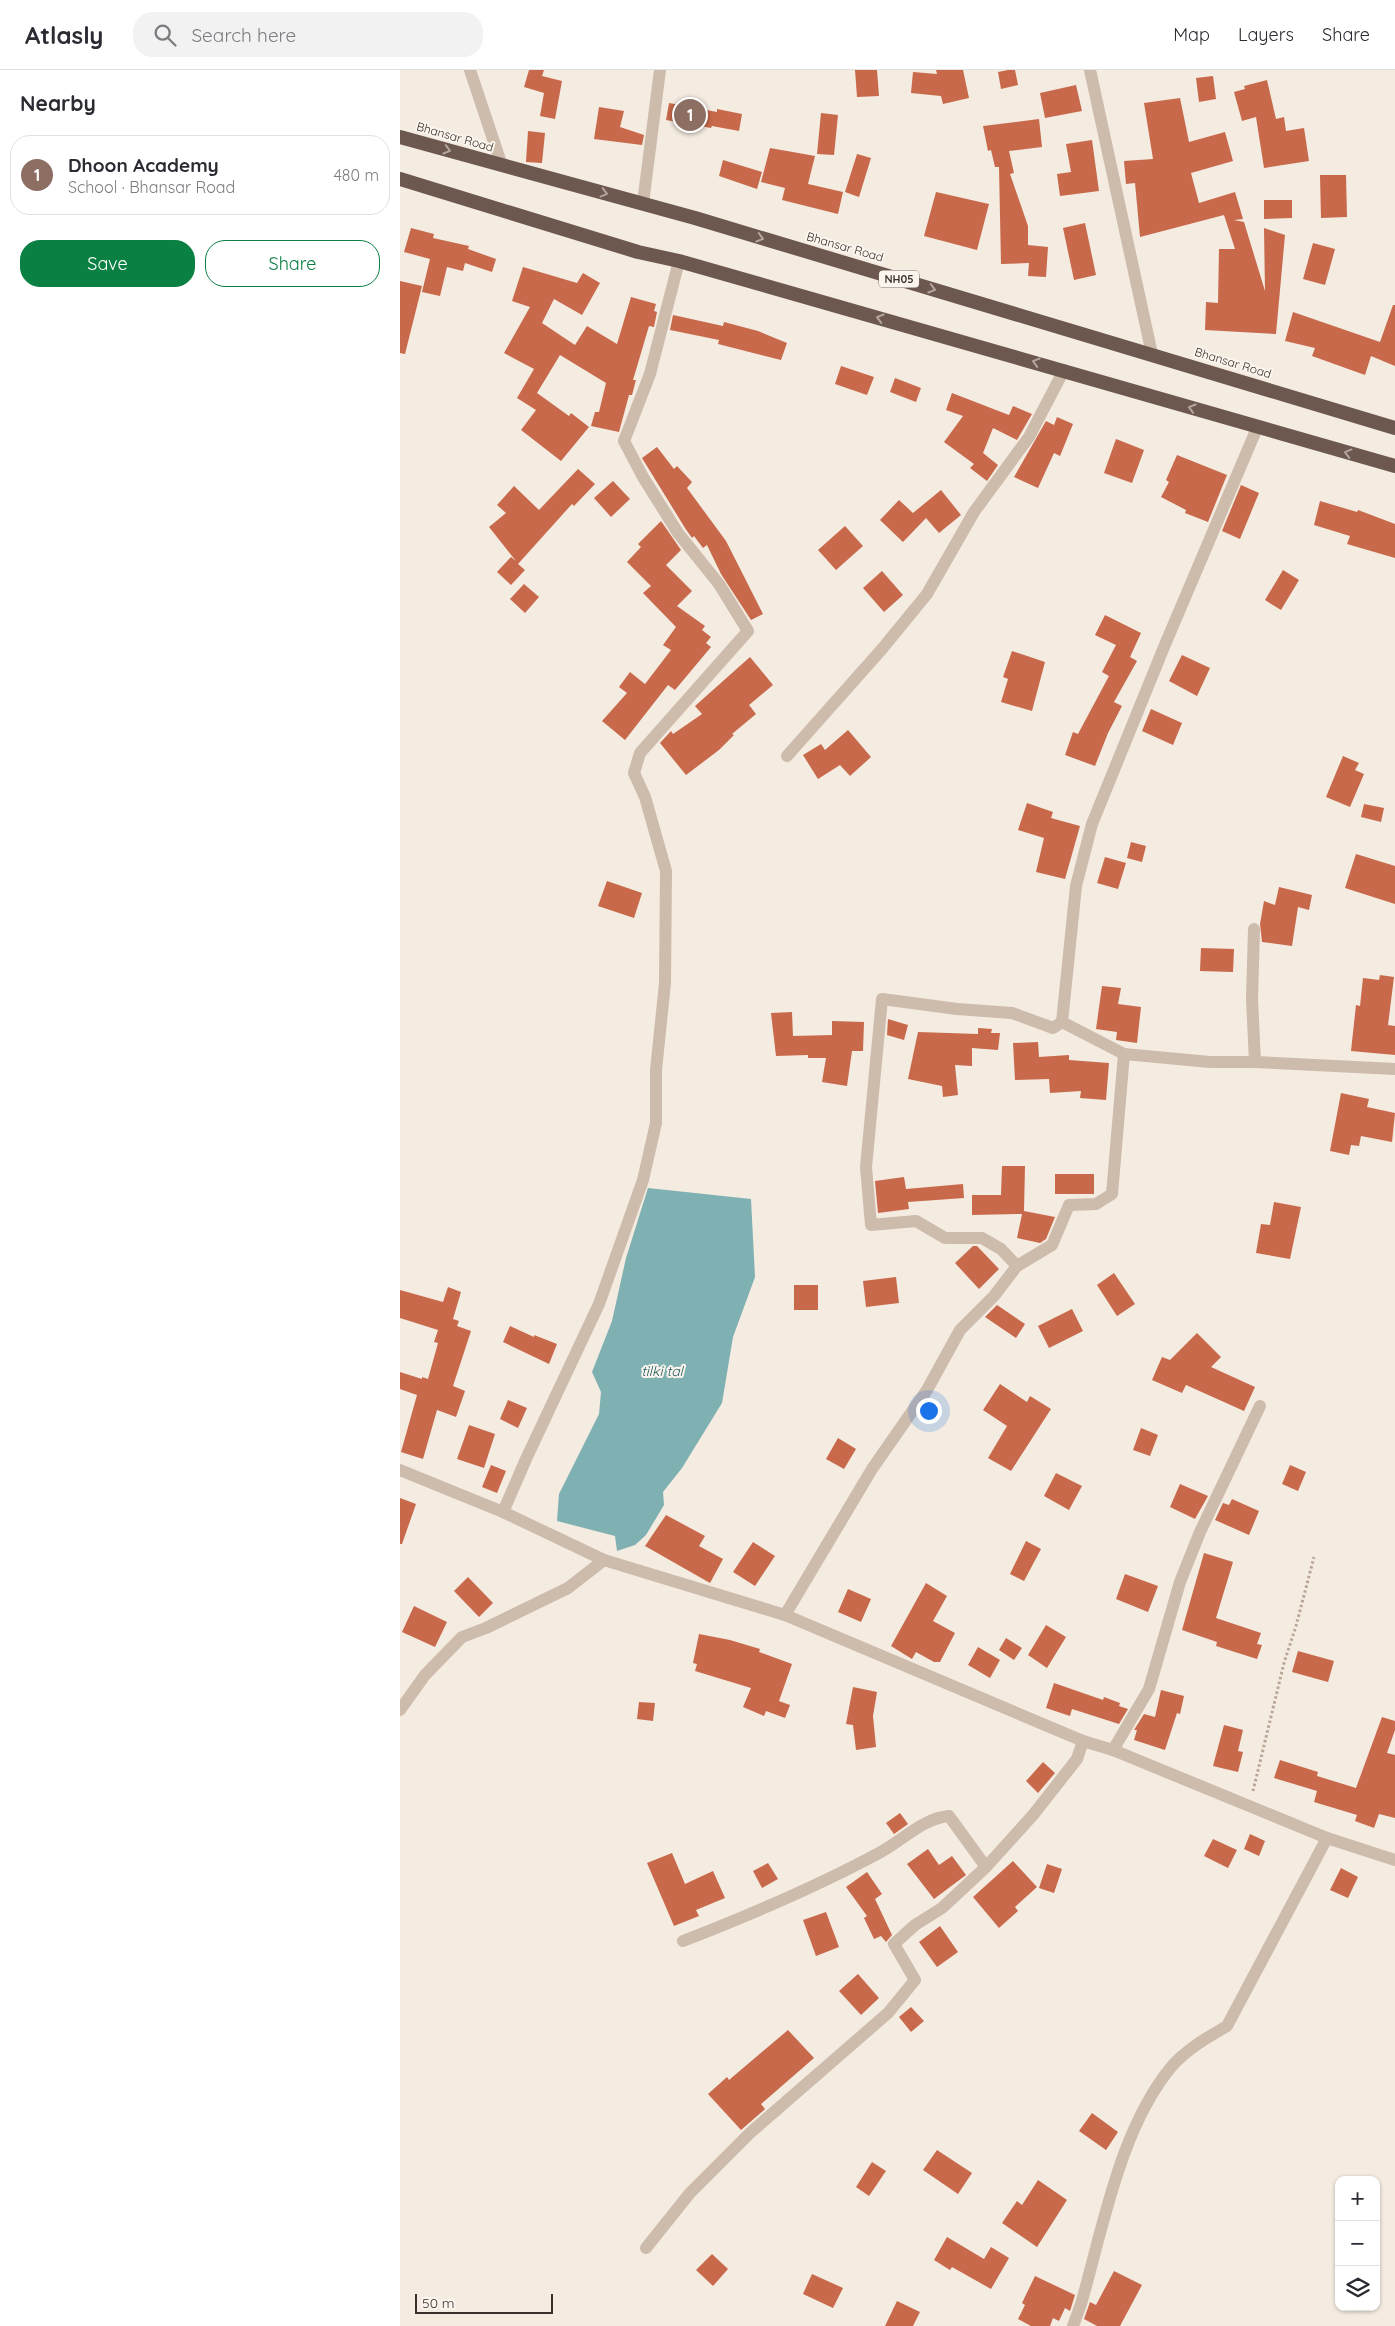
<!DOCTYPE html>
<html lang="en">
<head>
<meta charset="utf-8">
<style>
  body { margin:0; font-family:Quicksand,sans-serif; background:#f2f2f3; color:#2b2b33 }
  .controls { position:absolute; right:15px; bottom:15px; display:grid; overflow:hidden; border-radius:10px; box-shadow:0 1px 4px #0004 }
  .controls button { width:45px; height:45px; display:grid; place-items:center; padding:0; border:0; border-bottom:1px solid #e1e1e2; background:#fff; color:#2b2b33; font:25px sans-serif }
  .scale { position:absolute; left:15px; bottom:12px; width:138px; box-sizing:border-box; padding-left:5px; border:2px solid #3b302b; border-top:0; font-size:14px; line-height:18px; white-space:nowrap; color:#3b302b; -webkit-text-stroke:4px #fbf5ee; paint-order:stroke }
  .you { position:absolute; left:528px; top:1340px; width:18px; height:18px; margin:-12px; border:4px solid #fff; border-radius:50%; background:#1a73e8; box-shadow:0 0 0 8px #1a73e833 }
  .badge { display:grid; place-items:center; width:32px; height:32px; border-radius:50%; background:#0b8043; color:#fff; font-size:16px; font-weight:700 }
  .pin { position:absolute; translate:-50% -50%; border:2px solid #fff; box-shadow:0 1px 5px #0006 }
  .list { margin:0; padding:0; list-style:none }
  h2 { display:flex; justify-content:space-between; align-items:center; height:65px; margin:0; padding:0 20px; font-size:21px }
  h2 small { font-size:16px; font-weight:400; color:#7c7c81 }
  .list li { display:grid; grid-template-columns:32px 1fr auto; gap:15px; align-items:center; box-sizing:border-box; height:80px; margin:0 10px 10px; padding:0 10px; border:1px solid #e1e1e2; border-radius:20px }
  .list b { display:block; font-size:19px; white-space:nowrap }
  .list p { margin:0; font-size:16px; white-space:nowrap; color:#7c7c81 }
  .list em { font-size:16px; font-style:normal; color:#7c7c81 }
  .actions { display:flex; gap:10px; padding:15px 20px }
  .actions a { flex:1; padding:11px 0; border:1px solid #0b8043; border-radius:20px; text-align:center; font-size:18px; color:#0b8043 }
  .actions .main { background:#0b8043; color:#fff }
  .icon { flex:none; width:28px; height:28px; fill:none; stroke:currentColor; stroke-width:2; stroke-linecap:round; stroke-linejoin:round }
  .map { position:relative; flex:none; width:995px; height:2256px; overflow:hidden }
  header { display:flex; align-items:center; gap:30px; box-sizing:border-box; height:70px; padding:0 25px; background:#fff; border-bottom:1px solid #e1e1e2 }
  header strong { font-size:24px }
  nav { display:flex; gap:28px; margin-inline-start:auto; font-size:18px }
  .search { width:350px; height:45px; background:#f2f2f3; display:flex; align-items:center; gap:12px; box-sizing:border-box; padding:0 18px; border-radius:20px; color:#7c7c81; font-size:19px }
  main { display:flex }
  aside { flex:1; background:#fff }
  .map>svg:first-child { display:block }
  .water { fill:#7fb0b2 }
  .building { fill:#c8694b }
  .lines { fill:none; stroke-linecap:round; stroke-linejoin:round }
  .path { stroke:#b9a596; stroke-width:3; stroke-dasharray:2.5 2.5; stroke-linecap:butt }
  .minor { stroke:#cdbbac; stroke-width:12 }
  .trunk { stroke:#6c584f; stroke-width:14 }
  .oneway { stroke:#b4a69e }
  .labels { text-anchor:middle; stroke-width:4; stroke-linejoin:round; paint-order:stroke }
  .shield { fill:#fbf5ee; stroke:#756b66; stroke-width:1 }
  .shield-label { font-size:11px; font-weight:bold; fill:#3b302b }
  .street-label { font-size:12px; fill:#3b302b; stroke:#fbf5ee }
  .water-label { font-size:14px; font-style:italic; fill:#1f5a5e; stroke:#fbf5ee }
</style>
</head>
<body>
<header>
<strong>Atlasly</strong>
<div class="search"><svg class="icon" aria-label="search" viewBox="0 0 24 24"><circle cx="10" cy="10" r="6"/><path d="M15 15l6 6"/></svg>Search here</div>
<nav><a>Map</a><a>Layers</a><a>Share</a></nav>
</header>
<main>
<aside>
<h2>Nearby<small></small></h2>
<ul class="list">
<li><span class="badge" style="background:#8d6e63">1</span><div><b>Dhoon Academy</b><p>School · Bhansar Road</p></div><em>480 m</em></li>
</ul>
<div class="actions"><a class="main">Save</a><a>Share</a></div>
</aside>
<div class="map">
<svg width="995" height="2256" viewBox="0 0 995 2256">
  <rect width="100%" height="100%" fill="#f4ebe1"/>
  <path class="water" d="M248,1118l103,11 4,78 -22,60 -11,66 -40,65 -19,24 1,13 -18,30 -11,10 -18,6 -2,-15 -58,-15 2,-27 40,-80 2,-22 -9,-20 20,-51 14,-63z"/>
  <g class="building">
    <path d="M129,0h15l-2,6 20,5 -7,38 -15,-3 4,-23 -20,-6z"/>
    <path d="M455,0h22l2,26 -22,1z"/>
    <path d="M536,0h27l6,28 -26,6 -2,-8 -30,-3 2,-21 24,2z"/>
    <path d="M608,0h7l3,15 -17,4 -3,-17z"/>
    <path d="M813,6l3,23 -17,3 -3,-24z"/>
    <path d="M867,10l9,39 8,-2 2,14 18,-3 5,33 -45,7 -8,-51 -14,4 -8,-29 11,-3 -1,-3z"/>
    <path d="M676,15l6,26 -37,7 -5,-25z"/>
    <path d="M780,28l9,44 36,-10 8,29 -42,12 8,30 36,-11 8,27 -9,1 10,2 21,69 -1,-63 21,7 -9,99 -71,-4 1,-28 12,1 1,-54h16l-11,-34 -84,22 -5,-54 -9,1 -2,-23 29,-2 -9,-56z"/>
    <path d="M269,33l48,9v-3l25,5 -3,17 -27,-5 -1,2 -45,-8z"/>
    <path d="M199,37l25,4 -4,16 24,8 -2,10 -48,-6z"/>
    <path d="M421,43l17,2 -4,40 -17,-1z"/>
    <path d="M639,49l3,28 -33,4 5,22 -4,1 18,52v19l20,2 -2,30 -18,-1 1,-13 -28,1 -2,-97h-4l-4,-17 -3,1 -5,-25z"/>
    <path d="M128,61l17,2 -3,30 -16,-1z"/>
    <path d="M692,70l7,51 -39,5 -3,-22 14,-2 -5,-28z"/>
    <path d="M370,78l45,8 -7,28 35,8 -5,22 -56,-14 3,-12 -24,-6z"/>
    <path d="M457,84l14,4 -12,39 -14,-5z"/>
    <path d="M323,90l39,12 -5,17 -38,-13z"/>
    <path d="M920,105h26l1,42 -26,1z"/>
    <path d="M536,122l53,12 -12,46 -53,-14z"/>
    <path d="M864,130h28v18l-28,1z"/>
    <path d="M685,153l11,52 -22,5 -11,-52z"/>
    <path d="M11,158l23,6 -1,4 36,8 -1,3 28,10 -4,13 -27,-9 -2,8 -16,-4 -7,29 -18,-4 8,-33 -26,-7z"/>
    <path d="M913,173l22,6 -10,36 -22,-6z"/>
    <path d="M123,197l54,16 6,-10 17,10 -18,32 -28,-16 -12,24 33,22 12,-19 30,18 14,-47 25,7 -2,7 3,1 -3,15 -5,-1 -16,54h3l-4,15h-3l-10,37 -28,-6 4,-14h4l7,-29 -46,-28 -23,38 32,23 2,-3 18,14 -28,34 -40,-31 15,-20 -19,-12 17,-29 -30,-16 26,-46 -18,-6z"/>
    <path d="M0,211l22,5 -17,68 -5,-1z"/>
    <path d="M993,235h2v61l-24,-10 -6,19 -53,-19 3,-8 -30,-7 8,-29 87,30z"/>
    <path d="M273,245l50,11 1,-4 34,9 29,12 -6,17 -63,-16 1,-4 -49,-10z"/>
    <path d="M441,296l33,11 -7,18 -32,-11z"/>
    <path d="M495,308l26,10 -5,14 -26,-10z"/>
    <path d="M552,323l57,22 4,-9 19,8 -15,26 -24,-12 -10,25 15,12 -11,16 -17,-13 4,-4 -30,-22 19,-26 -17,-6z"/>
    <path d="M657,347l16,7 -13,32 -6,-3 -16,35 -24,-11 32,-56 8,4z"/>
    <path d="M716,369l28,11 -12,33 -28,-10z"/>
    <path d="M257,377l17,22 3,-3 15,16 -5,6 39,53 37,73 -12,6 -30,-46 -14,-29 -4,3 -9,-12 -2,2 -7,-10 -43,-70z"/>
    <path d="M777,385l50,20 -19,47 -23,-9 1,-3 -25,-13 8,-15 -3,-2z"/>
    <path d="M178,399l17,15 -21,22 -2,-2 -54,60 7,6 -14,15 -14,-13 14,-15 5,4 -27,-34 17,-14 -9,-8 17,-19 25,24z"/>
    <path d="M213,411l17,18 -19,18 -17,-19z"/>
    <path d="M841,415l18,8 -19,46 -18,-8z"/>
    <path d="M541,420l20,25 -22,18 -13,-15 -23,24 -23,-22 19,-20 14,13z"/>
    <path d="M920,431l37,11 1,-2 37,14v34l-48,-14 3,-8 -36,-11z"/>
    <path d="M261,451l20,29 -15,15 26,26 -15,15 28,20 -3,4 9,7 -5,6 5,4 -36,43 -7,-5 -43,55 -23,-19 25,-28 -8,-6 11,-15 15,12 26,-34 -8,-5 13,-18 -33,-34 8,-7 -24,-24 14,-15 -3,-3z"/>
    <path d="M445,456l18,20 -27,24 -18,-20z"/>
    <path d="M883,500l16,10 -18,30 -16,-10z"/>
    <path d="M482,501l21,24 -19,17 -21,-24z"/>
    <path d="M124,514l15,13 -14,16 -15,-14z"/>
    <path d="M705,545l36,18 -11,24 7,4 -23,41 8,4 -14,27 -13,33 -30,-11 8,-23 5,2 31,-58 -7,-4 14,-27 -21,-10z"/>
    <path d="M612,581l33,11 -13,49 -31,-9 7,-23 -5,-2z"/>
    <path d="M782,585l28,13 -13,28 -28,-15z"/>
    <path d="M350,587l23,28 -24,20 7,9 -24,20 2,1 -15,15 -33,25 -26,-32 11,-12 2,3 29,-20 -7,-8z"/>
    <path d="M751,639l31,14 -9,22 -31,-14z"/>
    <path d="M448,660l23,27 -21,19 -10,-11 -22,14 -15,-24 18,-11 4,6z"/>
    <path d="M943,686l16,7 -4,7 9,4 -14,33 -24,-10z"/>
    <path d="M627,733l26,9 -2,6 29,8 -15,53 -29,-7 8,-34 -26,-8z"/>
    <path d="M964,734l20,4 -3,14 -20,-5z"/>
    <path d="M731,772l15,4 -4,16 -15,-4z"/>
    <path d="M956,784l39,12v38l-50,-16z"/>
    <path d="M705,787l21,6 -8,26 -21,-6z"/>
    <path d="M207,811l35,12 -8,25 -36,-12z"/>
    <path d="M879,817l33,8 -3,15 -11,-3 -6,39 -30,-4 -2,-18 4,-23 11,4z"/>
    <path d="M801,878l33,1 -1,23 -33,-1z"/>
    <path d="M980,905l14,2 -6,48 7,1v29l-44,-4 5,-46 4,1 3,-28 16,2z"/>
    <path d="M702,916l19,2 -3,16 23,3 -4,36 -21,-3 1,-8 -21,-3z"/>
    <path d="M392,942l1,24 39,-1v-14l32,1 -1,29h-11l-5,35 -25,-4 4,-24h-18v-3l-32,1 -5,-43z"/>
    <path d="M488,949l20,6 -4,15 -17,-5z"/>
    <path d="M578,958l14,1 -1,4h9l-2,17 -26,-2v18l-17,-1 3,30 -15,2 -1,-11 -34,-7 10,-47 60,2z"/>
    <path d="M638,972l1,15 30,-2v5l40,3 -3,37 -26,-2 1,-7 -31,2 -1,-14 -34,1 -2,-37z"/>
    <path d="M941,1023l28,6 -2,8 28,6 -3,29 -31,-6 -2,10 -8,-1 -2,10 -19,-4z"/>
    <path d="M602,1096h23l-1,45 31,6 -9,22 -6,4 -23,-5 5,-24 -50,1v-20h29z"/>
    <rect x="655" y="1104" width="39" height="20"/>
    <path d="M504,1107l2,12 57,-5 1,14 -56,4 1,7 -31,4 -3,-32z"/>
    <path d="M874,1132l27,5 -11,52 -34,-6 5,-29 9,1z"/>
    <path d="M573,1176h4l22,23 -20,20 -24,-26z"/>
    <path d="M714,1203l21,31 -18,12 -20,-31z"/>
    <path d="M496,1207l3,26 -33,4 -3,-26z"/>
    <rect x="394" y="1215" width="24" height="25"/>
    <path d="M48,1217l13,5 -8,27 6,2 -2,5 14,5 -18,55 12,5 -9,26 -19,-7 -14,49 -22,-7 16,-57 -17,-6v-17l22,7v-2l6,2 10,-36 -4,-1 4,-12 -38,-12v-28l43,12z"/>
    <path d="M597,1235l28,19 -9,14 -31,-21z"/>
    <path d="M672,1239l11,22 -34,17 -11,-22z"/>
    <path d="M110,1256l24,11v-2l23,9 -8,20 -46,-22z"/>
    <path d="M797,1263l24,24 -10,10 44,20 -11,24 -58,-26 -4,8 -30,-13 10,-23 8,3z"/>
    <path d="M600,1314l27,18 3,-6 21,13 -40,62 -23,-13 19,-32 -24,-16z"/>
    <path d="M108,1330l19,8 -9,20 -18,-9z"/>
    <path d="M69,1355l26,9 -11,34 -27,-9z"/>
    <path d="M741,1358l17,7 -8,21 -17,-6z"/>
    <path d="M438,1368l18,11 -12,20 -18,-10z"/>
    <path d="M91,1395l15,6 -9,22 -15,-6z"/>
    <path d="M890,1395l16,7 -8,19 -16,-7z"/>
    <path d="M656,1403l26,13 -13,24 -25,-14z"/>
    <path d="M780,1414l28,12 -13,23 -25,-12z"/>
    <path d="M0,1428l16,6 -14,40h-2z"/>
    <path d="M832,1429l27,12 -10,24 -34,-15 8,-17 6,2z"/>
    <path d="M266,1445l39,21 -6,10 24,13 -13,24 -65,-37z"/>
    <path d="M626,1471l15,8 -17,32 -14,-7z"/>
    <path d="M353,1472l22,14 -20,30 -22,-14z"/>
    <path d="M804,1483l29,9 -17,56 45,15 -4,11 5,1 -5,14 -41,-13 1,-4 -35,-12z"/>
    <path d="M725,1504l33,12 -10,26 -32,-13z"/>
    <path d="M68,1507l25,26 -14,14 -25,-26z"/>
    <path d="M526,1513l21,13 -14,25 22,12 -15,29h-6l-18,-10 -4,7 -21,-13z"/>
    <path d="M448,1519l23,10 -10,23 -23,-10z"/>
    <path d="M14,1536l33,16 -12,25 -33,-15z"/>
    <path d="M646,1555l20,12 -19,31 -19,-13z"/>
    <path d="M299,1564l31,6 30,9 -1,3 33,12 -13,37 11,4 -5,13 -19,-7 -2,5 -21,-9 8,-19 -56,-17 2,-7 -4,-1z"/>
    <path d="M606,1568l16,10 -8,12 -15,-10z"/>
    <path d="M578,1577l22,13 -10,18 -22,-13z"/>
    <path d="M898,1581l36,10 -6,21 -36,-10z"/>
    <path d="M654,1613l49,17 1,-3 16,6 -1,3 9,3 -9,15 -47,-15 -2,7 -24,-8z"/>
    <path d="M453,1617l24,5 -4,24 3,31 -20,3 -3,-25 -7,-1z"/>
    <path d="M761,1620l23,6 -4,18 -3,-1 -12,37 -31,-10 3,-10h-3l10,-16 11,3z"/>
    <path d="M239,1632l16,1 -2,18 -16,-2z"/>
    <path d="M982,1647l13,4v9l-8,23 8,2v63l-16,-4 -5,14 -19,-7 2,-6 -43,-13 3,-11 -43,-13 6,-18 38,12 -1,4 39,12z"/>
    <path d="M824,1655l19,5 -5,21 5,1 -5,20 -25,-6z"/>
    <path d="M643,1692l12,11 -17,20 -12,-12z"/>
    <path d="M500,1743l8,11 -14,10 -8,-11z"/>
    <path d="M850,1764l15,7 -6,15 -15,-7z"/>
    <path d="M813,1769l24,11 -9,18 -24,-12z"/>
    <path d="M528,1779l11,16 13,-9 14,19 -32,24 -27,-35z"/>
    <path d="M272,1783l13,31 28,-13 12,27 -29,12 3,6 -25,10 -27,-63z"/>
    <path d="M613,1791l24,26 -22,20 3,4 -19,17 -26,-31z"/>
    <path d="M368,1793l10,16 -16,9 -9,-17z"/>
    <path d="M647,1794l15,5 -8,24 -15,-5z"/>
    <path d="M941,1798l17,9 -10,21 -18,-8z"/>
    <path d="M467,1802l15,22 -7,5 17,36 -6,7 -5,-6 -7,3 -10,-21 3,-2 -21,-29z"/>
    <path d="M426,1842l13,35 -23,9 -13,-36z"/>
    <path d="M540,1856l18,26 -21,15 -18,-25z"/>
    <path d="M458,1904l21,24 -18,17 -22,-24z"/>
    <path d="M511,1937l13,14 -13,11 -12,-15z"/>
    <path d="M388,1960l26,28 -53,46 4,5 -24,21 -33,-36 19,-17 2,3z"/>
    <path d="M692,2043l26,19 -12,18 -27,-19z"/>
    <path d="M537,2080l35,23 -14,21 -35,-24z"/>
    <path d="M472,2092l14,9 -17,25 -13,-9z"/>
    <path d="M638,2110l29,20 -30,47 -35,-24 15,-22 5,4z"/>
    <path d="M547,2167l37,22 7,-12 18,11 -18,31 -39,-22 -2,3 -16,-10z"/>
    <path d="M312,2184l16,15 -15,17 -17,-16z"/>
    <path d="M714,2201l28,14 -22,41h-23l-13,-7 6,-17 6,3z"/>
    <path d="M412,2204l31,14 -10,20 -30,-14z"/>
    <path d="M635,2206l40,19 -5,16 -5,-3 -6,13 -6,-3 -3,8h-19l-13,-7 7,-14 -3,-2z"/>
    <path d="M497,2231l23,11 -7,14h-28z"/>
  </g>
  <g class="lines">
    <path class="path" d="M853,1721l31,-128 12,-37 18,-69"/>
    <g class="minor">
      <path d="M70,0l32,96"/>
      <path d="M690,0l62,284"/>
      <path d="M243,133l17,-133"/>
      <path d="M857,358l-93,219 -72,177 -16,62 -14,136 62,32 86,8h45l140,7"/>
      <path d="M387,686l95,-107 45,-55 47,-82 55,-75 35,-67"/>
      <path d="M854,859l-2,70 3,63"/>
      <path d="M617,1196l-16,-17 -19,-11h-37l-29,-17 -45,4 -5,-58 16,-168 75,10 55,4 41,15 9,-6"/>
      <path d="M0,1400l103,42 101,48 181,55 298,126 30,9 214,88 68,22"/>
      <path d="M103,1442l23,-53 73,-155 44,-124 13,-57v-53l9,-87 1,-112 -21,-74 -11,-24 6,-20 108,-122 -29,-47 -41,-51 -35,-56 -19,-36 26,-67 29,-113"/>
      <path d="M385,1545l87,-146 55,-79 33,-60 34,-34 23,-30 35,-21 17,-40 27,-1 16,-10 12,-140"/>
      <path d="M0,1640l25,-35 37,-38 24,-9 82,-40 36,-28"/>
      <path d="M713,1680l36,-61 31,-107 20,-50 60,-126"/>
      <path d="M283,1871c67,-26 133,-54 196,-88 23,-12 44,-35 70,-37l37,51"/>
      <path d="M246,2178l44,-55 60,-60 138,-120 27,-33 -21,-36 21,-19 27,-17 44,-41 47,-52 44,-56 6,-18"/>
      <path d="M673,2256l8,-22c22,-76 39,-176 91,-238 15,-17 36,-29 55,-40l100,-188"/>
    </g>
    <g class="trunk">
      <path d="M0,67l295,81 700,210"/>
      <path d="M0,109l238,73 41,9 716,205"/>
    </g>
  </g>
  <defs><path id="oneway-chevron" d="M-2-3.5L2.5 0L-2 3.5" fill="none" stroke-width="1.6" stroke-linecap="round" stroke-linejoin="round" transform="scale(1.25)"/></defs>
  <g class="oneway">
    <use href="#oneway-chevron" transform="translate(47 80) rotate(16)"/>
    <use href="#oneway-chevron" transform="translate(204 123) rotate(15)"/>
    <use href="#oneway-chevron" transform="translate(360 168) rotate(16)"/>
    <use href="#oneway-chevron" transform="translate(532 219) rotate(16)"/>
    <use href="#oneway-chevron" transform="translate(480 248) rotate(-164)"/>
    <use href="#oneway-chevron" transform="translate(636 292) rotate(-164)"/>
    <use href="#oneway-chevron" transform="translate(792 338) rotate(-163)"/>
    <use href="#oneway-chevron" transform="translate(948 383) rotate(-165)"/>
  </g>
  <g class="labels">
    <rect class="shield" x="479" y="200.5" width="40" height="17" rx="4"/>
    <g class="shield-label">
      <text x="499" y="213">NH05</text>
    </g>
    <g class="street-label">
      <text transform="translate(55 67) rotate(16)" y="4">Bhansar Road</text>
      <text transform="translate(445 177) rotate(16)" y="4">Bhansar Road</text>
      <text transform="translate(833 293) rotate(17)" y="4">Bhansar Road</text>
    </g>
    <g class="water-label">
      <text x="262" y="1306">tilki tal</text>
    </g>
  </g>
</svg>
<div class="controls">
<button>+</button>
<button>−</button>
<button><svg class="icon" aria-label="layers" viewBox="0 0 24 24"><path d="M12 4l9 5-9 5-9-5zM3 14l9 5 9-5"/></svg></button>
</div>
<div class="scale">50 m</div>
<div class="you"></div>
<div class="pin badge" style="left:290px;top:45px;background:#8d6e63">1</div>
</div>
</main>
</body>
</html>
